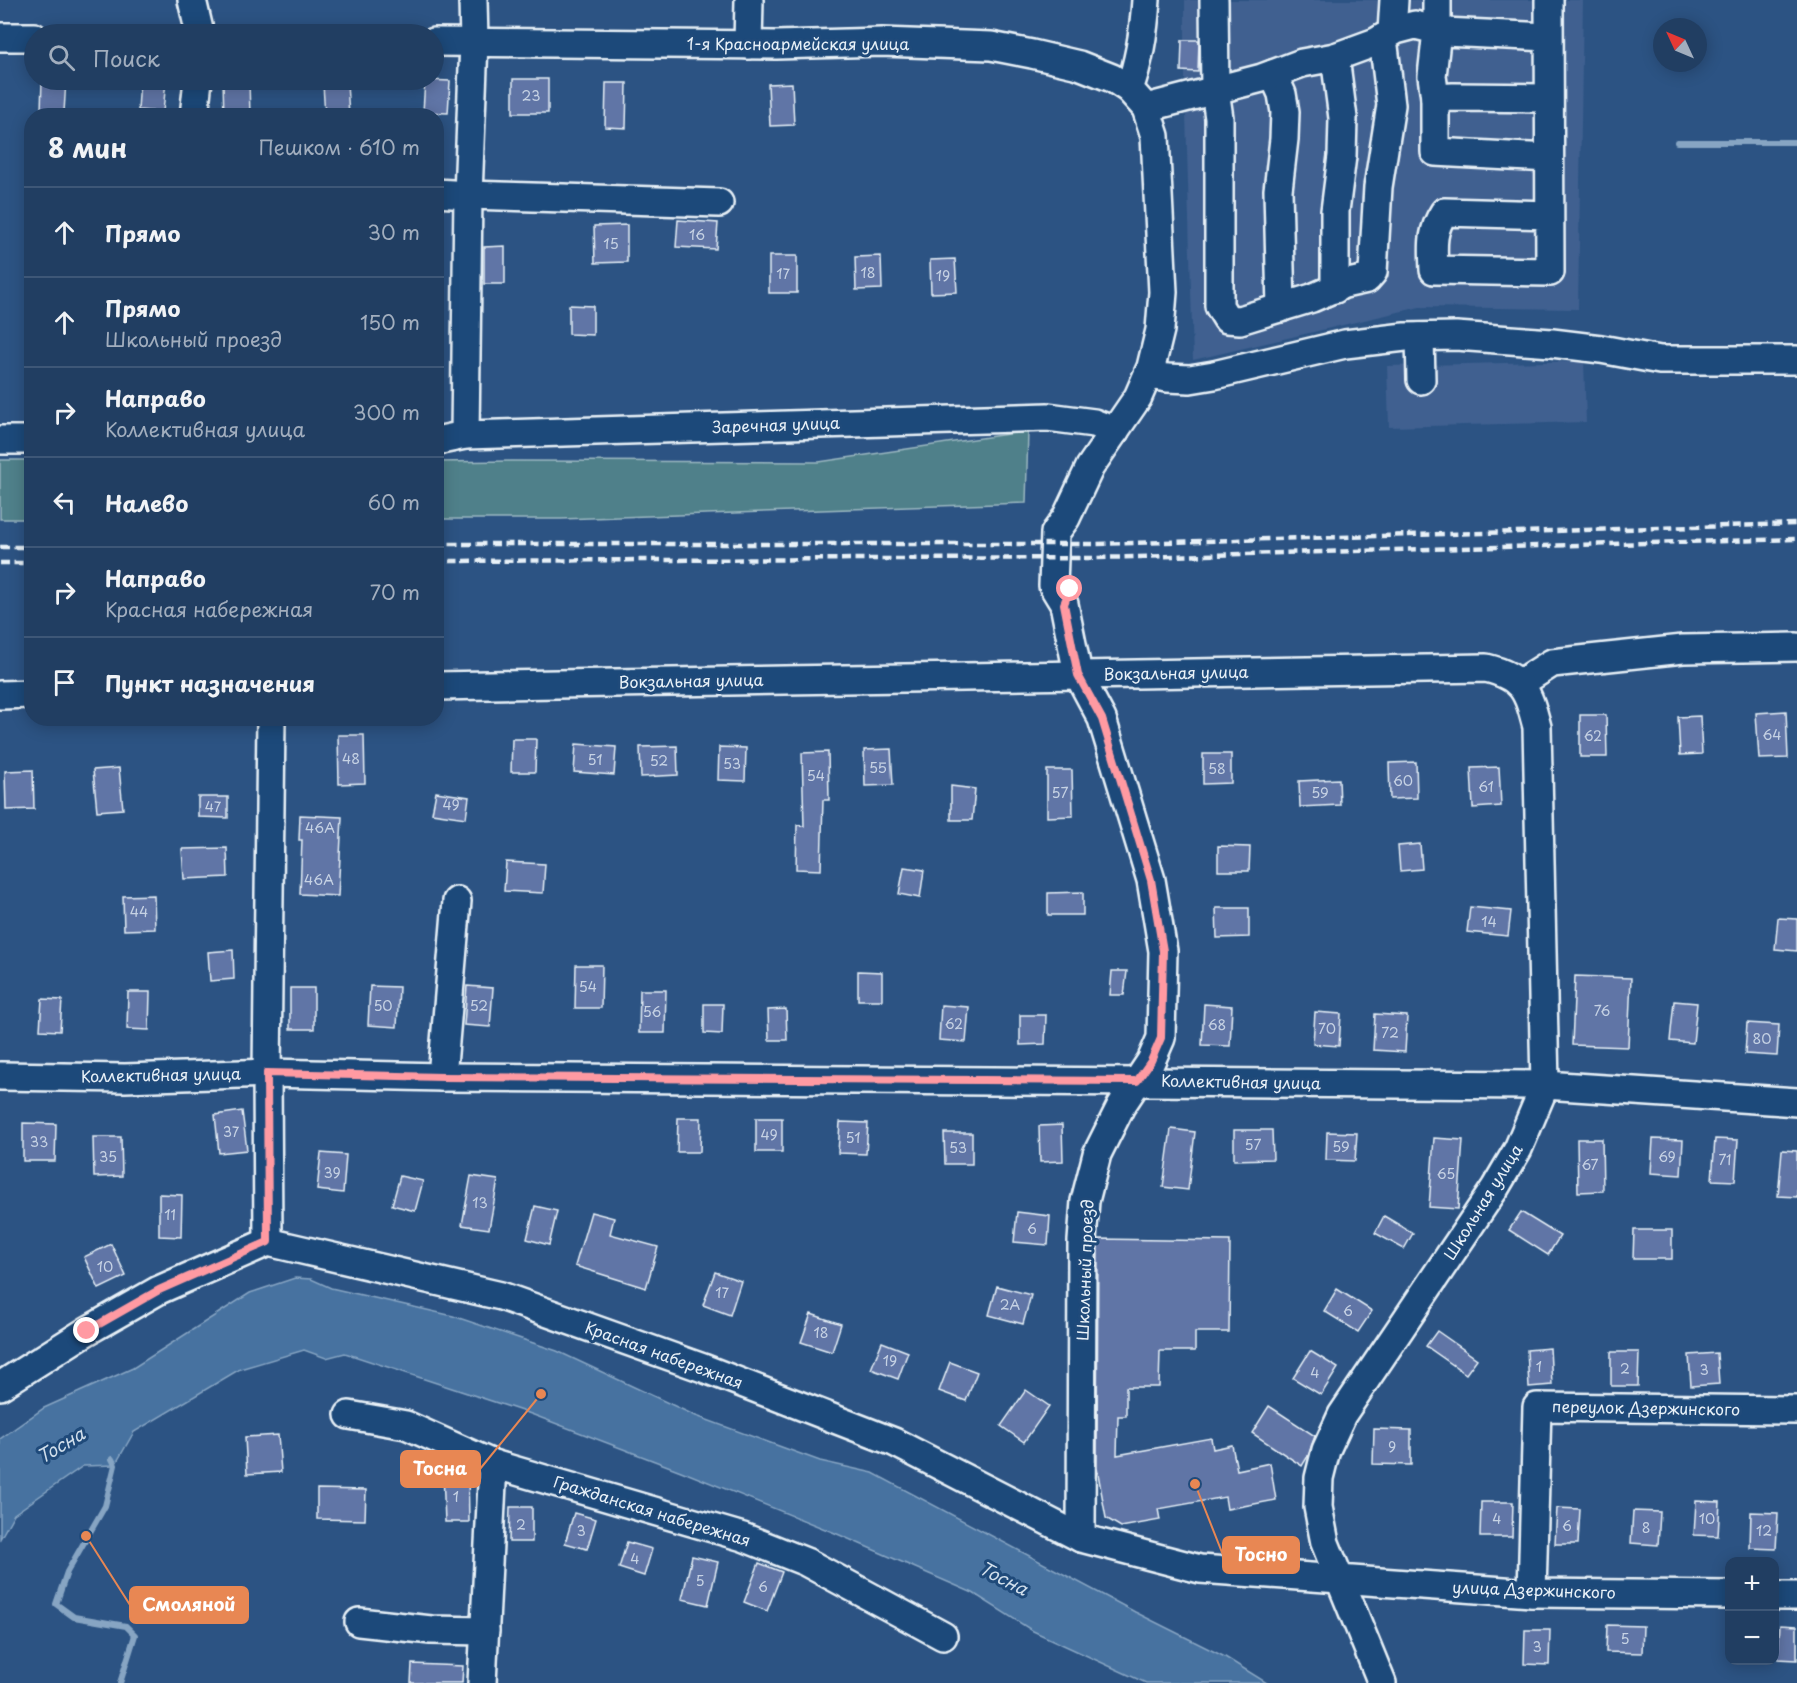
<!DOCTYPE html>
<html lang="ru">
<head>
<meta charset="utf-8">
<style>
  body { margin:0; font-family:"Playpen Sans",sans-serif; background:#294568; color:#f1f3f6 }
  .controls { position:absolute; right:18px; bottom:18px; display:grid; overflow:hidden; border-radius:12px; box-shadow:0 3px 15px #0003 }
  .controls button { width:54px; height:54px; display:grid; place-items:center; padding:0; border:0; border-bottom:2px solid #3e5777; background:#213e62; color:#f1f3f6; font:30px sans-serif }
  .compass { position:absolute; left:1653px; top:18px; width:54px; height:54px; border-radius:50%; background:#213e62; box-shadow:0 3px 15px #0003; rotate:314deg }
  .stop { position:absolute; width:18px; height:18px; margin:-14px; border:4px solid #ff9aa2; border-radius:50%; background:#fff }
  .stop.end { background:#ff9aa2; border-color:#fff; box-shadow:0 2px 6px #0008 }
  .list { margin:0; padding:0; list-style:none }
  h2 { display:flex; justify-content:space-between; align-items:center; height:78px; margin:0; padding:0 24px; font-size:26px }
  h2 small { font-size:20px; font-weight:400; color:#a2aebe }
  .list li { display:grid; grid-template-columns:39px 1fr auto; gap:18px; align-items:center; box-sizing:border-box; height:90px; padding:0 24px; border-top:2px solid #3e5777 }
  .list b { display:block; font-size:22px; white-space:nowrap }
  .list p { margin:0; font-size:20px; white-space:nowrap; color:#a2aebe }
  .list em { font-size:20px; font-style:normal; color:#a2aebe }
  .icon { flex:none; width:33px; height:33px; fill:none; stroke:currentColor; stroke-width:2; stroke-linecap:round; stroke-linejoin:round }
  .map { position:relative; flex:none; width:1797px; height:1683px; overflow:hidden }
  .search { position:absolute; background:#213e62; box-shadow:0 3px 15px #0003; left:24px; top:24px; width:420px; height:66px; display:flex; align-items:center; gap:15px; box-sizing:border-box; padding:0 21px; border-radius:33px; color:#a2aebe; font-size:22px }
  .panel { position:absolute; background:#213e62; box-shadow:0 3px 15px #0003; left:24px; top:108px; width:420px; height:618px; border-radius:24px }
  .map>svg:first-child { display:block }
  .built { fill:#3f6090 }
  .green { fill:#4f808a; stroke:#9cb8c1; stroke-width:1.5 }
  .water { fill:#4672a0; stroke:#87a5c3; stroke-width:1.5 }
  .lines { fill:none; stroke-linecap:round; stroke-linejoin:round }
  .stream { stroke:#87a5c3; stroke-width:6 }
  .building { fill:#6175a6; stroke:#e8f1f8; stroke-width:1.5 }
  .minor-casing { stroke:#e8f1f8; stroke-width:32 }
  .minor { stroke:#1f4a7a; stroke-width:27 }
  .rail { stroke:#e8f1f8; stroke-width:4.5; stroke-dasharray:9 4.5; stroke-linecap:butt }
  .route { stroke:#ff9aa2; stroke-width:8 }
  .labels { text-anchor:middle; stroke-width:6; stroke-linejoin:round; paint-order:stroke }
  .number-label { font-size:14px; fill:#c6d2e4 }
  .street-label { font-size:16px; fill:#e8f1f8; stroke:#1f4a7a }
  .water-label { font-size:18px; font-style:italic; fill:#d0deeb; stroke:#1f4a7a }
  .leader { fill:none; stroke:#e88753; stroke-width:2 }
  .callout-dot { fill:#e88753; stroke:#1f4a7a; stroke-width:2 }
  .callout { fill:#e88753; stroke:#e88753; stroke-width:2 }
  .callout-label { font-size:18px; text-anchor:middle; font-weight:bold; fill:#fff }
</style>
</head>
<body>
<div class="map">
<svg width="1797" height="1683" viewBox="0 0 1797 1683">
  <rect width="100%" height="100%" fill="#2c5383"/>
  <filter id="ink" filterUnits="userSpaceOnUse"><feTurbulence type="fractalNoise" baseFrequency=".0167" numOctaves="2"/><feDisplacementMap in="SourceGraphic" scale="12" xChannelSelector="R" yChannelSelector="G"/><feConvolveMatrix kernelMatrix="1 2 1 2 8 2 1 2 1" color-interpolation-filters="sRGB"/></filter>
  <g filter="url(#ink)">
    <g class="built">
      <path d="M1185,0h398l-5,309 -158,-2 -227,53 -8,-281z"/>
      <path d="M1584,361l2,61 -197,5 -2,-61z"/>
    </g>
    <g class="green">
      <path d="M1028,431l-2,72 -465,16h-124v-57l74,-1 308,1z"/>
      <rect x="0" y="460" width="31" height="59"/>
    </g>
    <path class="water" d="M295,1278l16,1 20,9 122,28 104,35 139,65 124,45 53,12 262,139 90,45 42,26h-121l-113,-52 -60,-38 -138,-60 -154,-62 -150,-57 -186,-61 -19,5 -22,-8 -64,19 -106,63 -19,33 -32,1 -69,48 -14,25v-100l44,-31 89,-40 117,-75z"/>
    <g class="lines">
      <g class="stream">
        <path d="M1677,142h120"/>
        <path d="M112,1459l3,6 -10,41 -38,66 -11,32 18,13 52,9 9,9 -15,48"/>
      </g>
    </g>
    <g class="building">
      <path d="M1182,40h17l-1,32 -17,-1z"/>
      <rect x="513" y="79" width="35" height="34"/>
      <path d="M42,80h24l-2,32 -23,-1z"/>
      <path d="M140,80h26l-3,32 -25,-2z"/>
      <path d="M425,80l25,1 -2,32 -25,-1z"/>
      <path d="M249,81l1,35h-26l-1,-34z"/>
      <path d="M347,83l2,33h-24l-2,-32z"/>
      <path d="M606,83h21l-1,45 -21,-1z"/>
      <path d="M792,83l2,42 -24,1 -2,-42z"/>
      <path d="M678,220l40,3 -2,26 -40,-2z"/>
      <path d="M627,225v37l-32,1 -1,-37z"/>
      <path d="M505,246v38h-21v-37z"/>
      <rect x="769" y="256" width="28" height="37"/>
      <path d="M881,256l1,33 -26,1 -1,-33z"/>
      <path d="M955,259l2,33 -26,1 -1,-33z"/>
      <path d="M569,305l24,1v29l-24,-1z"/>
      <path d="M1786,711l2,47 -29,1 -3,-46z"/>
      <path d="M1580,715h26l1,42h-27z"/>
      <path d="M1700,716l2,38 -22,1 -2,-38z"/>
      <path d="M338,735h26l1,48 -26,1z"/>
      <path d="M512,739h24l-1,33h-24z"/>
      <path d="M576,744l40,3 -2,28 -40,-3z"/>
      <path d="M677,746l1,29 -37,2 -1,-30z"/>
      <path d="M719,747l27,1 -1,33 -27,-1z"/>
      <path d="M891,749l2,36 -28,1 -1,-36z"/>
      <path d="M828,752l1,48h-6l-2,70 -25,-1 1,-44 7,1 -2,-73z"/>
      <path d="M1203,754h28v29l-28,1z"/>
      <path d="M1416,762l1,36 -27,1 -1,-36z"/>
      <path d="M1499,767l2,39 -28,2 -2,-40z"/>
      <path d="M119,768l4,41 -26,2 -4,-41z"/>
      <path d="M33,770l1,39 -28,1 -1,-39z"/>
      <path d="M1047,770h25l1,46 -26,1z"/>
      <path d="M1339,779l1,26 -40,2 -1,-26z"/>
      <path d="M951,786l24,3 -3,31h-21z"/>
      <path d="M436,792l33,5 -3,21 -34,-5z"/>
      <path d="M198,797h30v21l-30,-1z"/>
      <path d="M300,815l42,2 -4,79 -38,-2 2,-54h-3z"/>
      <path d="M1420,844l2,25 -22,2 -2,-25z"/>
      <path d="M1218,846l32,1 -1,24h-31z"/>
      <path d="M227,848l1,29 -44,2 -2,-30z"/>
      <path d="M506,862l39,2 -2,29 -39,-2z"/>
      <path d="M904,867l20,3 -4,28 -21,-4z"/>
      <path d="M1083,892v23h-35v-22z"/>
      <path d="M154,895l1,34 -31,1 -1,-34z"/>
      <path d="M1470,907l41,4 -3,25 -41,-4z"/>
      <path d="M1216,908h33v29l-32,1z"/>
      <path d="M1778,918l19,1v32l-22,-2z"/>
      <path d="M233,950l1,29 -24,2 -2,-29z"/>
      <path d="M576,965h26l-1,43h-26z"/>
      <path d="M858,971l24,1v28h-24z"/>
      <path d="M1112,971h15l-3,24h-14z"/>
      <path d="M1575,976l56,2 -3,69 -56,-2z"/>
      <path d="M370,986l29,1 -2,40 -29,-2z"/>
      <path d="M467,986l26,2 -3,39 -26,-2z"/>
      <rect x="290" y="988" width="24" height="41"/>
      <path d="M640,990h26l-1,43h-26z"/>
      <path d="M128,992h22l-1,38 -22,-1z"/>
      <path d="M42,999l20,1 -2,31 -20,-1z"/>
      <path d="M1674,1001l23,2 -4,40 -23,-2z"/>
      <path d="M704,1004h19l-1,30 -18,-1z"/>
      <path d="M1204,1004l28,2 -2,40 -28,-1z"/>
      <path d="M941,1005l28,2 -3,35 -27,-2z"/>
      <path d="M786,1009l1,31h-18l-1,-30z"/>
      <path d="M1315,1012l26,2 -2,32 -26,-2z"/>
      <path d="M1375,1014l32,2 -2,36 -32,-2z"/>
      <path d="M1020,1015h26l-1,29 -25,1z"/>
      <path d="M1747,1023l32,2 -2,31 -32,-2z"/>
      <path d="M242,1111l5,39 -28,3 -4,-38z"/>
      <path d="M678,1118h23l-1,34h-23z"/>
      <rect x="756" y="1118" width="26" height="34"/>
      <path d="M840,1122l28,1 -2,31 -28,-1z"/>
      <path d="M23,1123l33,1 -1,37h-32z"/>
      <path d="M1062,1125l1,36 -23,1 -1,-36z"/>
      <path d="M1171,1129l24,3 -7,58 -25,-3z"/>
      <path d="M1234,1130h38l1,29 -39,1z"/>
      <path d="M1327,1132l30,1 -2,28 -29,-1z"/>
      <path d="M944,1133h28v31h-27z"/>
      <path d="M93,1137h28l1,39 -28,1z"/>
      <path d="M1434,1138l29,2 -5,69 -29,-2z"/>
      <path d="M1577,1139h25l1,52 -25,1z"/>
      <path d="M1653,1139l30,1 -2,35 -30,-2z"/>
      <path d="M1715,1139l23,1 -3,41 -23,-1z"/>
      <path d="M1782,1150l15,1v46l-19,-1z"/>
      <path d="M321,1153l25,2 -3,38 -26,-3z"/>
      <path d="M400,1176l23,5 -8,30 -23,-6z"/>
      <path d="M471,1176l27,4 -9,49 -27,-4z"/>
      <path d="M159,1194l23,1 -1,42 -22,-1z"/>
      <path d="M535,1206l22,5 -8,34 -22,-6z"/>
      <path d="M591,1212l23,6 -4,16 48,13 -12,41 -71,-22z"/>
      <path d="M1017,1212l33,4 -2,29 -34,-3z"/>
      <path d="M1521,1212l39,24 -12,19 -39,-25z"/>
      <path d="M1384,1216l29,17 -9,16 -29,-16z"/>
      <path d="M1634,1230h38v29h-39z"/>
      <path d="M1098,1239l132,2 -1,91h-34v19h-35l-1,36h-33v29h-8l-1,39 94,-17 2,11 19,-4 5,25 33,-7 6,37 -49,9 -2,-12 -67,12 2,11 -39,7 -15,-9 -9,-50z"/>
      <path d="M111,1244l15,32 -27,13 -15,-32z"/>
      <path d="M715,1272l26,9 -11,34 -27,-10z"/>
      <path d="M997,1286l34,9 -8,29 -34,-9z"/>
      <path d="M1337,1289l35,22 -14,21 -34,-21z"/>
      <path d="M811,1314l30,10 -9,28 -31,-10z"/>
      <path d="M1437,1331l40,28 -11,15 -40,-28z"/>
      <path d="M882,1342l26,10 -10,27 -27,-10z"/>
      <path d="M1550,1348l2,37 -23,2 -2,-37z"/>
      <path d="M1310,1351l28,17 -17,27 -28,-17z"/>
      <path d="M1611,1352h28l-1,34h-27z"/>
      <path d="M1717,1353l2,31 -28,2 -2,-31z"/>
      <path d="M950,1362l27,10 -11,29 -27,-10z"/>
      <path d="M1026,1390l23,16 -25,36 -23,-16z"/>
      <path d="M1269,1406l46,30 -7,20 -6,10 -50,-33z"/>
      <path d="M1374,1429l37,1v35l-38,-1z"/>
      <path d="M278,1435l3,37 -34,2 -2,-37z"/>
      <path d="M468,1471l1,51h-24l-2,-50z"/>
      <path d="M317,1489l49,1 -1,30 -48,-1z"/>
      <path d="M1696,1501l24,1 -2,34 -24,-1z"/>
      <path d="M1481,1502h32l-1,35h-32z"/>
      <path d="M510,1507h22v35h-23z"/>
      <path d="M1557,1508l23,1 -2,35h-23z"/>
      <path d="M1633,1511l27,1 -2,33 -27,-2z"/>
      <path d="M1751,1512l27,1 -2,36 -26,-1z"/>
      <path d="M574,1513l22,6 -9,30 -22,-6z"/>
      <path d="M627,1542l25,7 -8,27 -25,-8z"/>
      <path d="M692,1556l26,6 -10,43 -26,-6z"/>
      <path d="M759,1563l23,9 -15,39 -23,-9z"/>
      <path d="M1607,1625l36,1 -1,27 -36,-1z"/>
      <path d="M1780,1625l17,1v34l-19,-1z"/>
      <path d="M1525,1630h25l-1,35 -25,-1z"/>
      <path d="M412,1664l51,2 -1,17h-51z"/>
    </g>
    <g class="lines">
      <g class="minor-casing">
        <g id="minor">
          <path d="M192,0l8,34"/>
          <path d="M1214,0l1,90 4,28v188l8,13 13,1 72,-22 32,-14 23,-5 6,-7 5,-85 13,-82 -8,-67"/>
          <path d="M1437,0v31l-5,45 3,22v54l114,6"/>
          <path d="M1549,0l1,272 -116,-2c-1,-24 -3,-38 10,-58l105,3"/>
          <path d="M1392,32l2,-32"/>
          <path d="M0,37h34"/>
          <path d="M434,42l342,3 106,-3 109,4 41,8 47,11 33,13 17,11 17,19 9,28 8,156 -3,38 -9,37 -13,30 -48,70 -24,51 -11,15 -2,53 11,18 14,70 24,45 49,161 12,71 -2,87 -10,23 -30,45 -24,48 -12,47 -3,40 -1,297"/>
          <path d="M748,45l1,-45"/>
          <path d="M1273,74l9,20 3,18 -1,27 -6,51 3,118"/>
          <path d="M1129,89c11,-29 15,-58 17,-89"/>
          <path d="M1435,98l18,-1 95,1"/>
          <path d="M1146,108l116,-30 40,-15 33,-6 41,-15 20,-12 19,-5 29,7 104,5"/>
          <path d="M194,116l4,-36"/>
          <path d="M436,193l32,2 251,8"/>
          <path d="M1335,289v-78l7,-55 1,-38 -8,-61"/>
          <path d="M1420,337l1,43"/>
          <path d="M1148,375l19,3 23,1 24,-4 131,-31 60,-7 51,-1 96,7 49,6 59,11h137"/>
          <path d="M465,435l3,-240 6,-153 -1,-42"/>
          <path d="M0,440h32"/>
          <path d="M436,441l29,-6 583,-18 46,6 21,8"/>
          <path d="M1519,684l33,-21 131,-14 114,-2"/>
          <path d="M436,686l1050,-18c38,9 42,24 51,59l8,358 -27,64 -23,39 -153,227 -16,35 -7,28 -1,29 7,36 57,140"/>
          <path d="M0,695l32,-1"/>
          <path d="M0,1076l125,2 142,-5 175,4 1103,8 252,17"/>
          <path d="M442,1077l15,-176"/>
          <path d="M268,1242l-1,-169 4,-355"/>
          <path d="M0,1386l87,-55 72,-41 109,-48 233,54 202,72 191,74 187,96 119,31 332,24 198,2"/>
          <path d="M349,1415l57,10 87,39 250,73 63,25 137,74"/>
          <path d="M1532,1593l5,-186 260,3"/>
          <path d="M1774,1596h23"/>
          <path d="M359,1622l72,8 54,1"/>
          <path d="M482,1683l11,-219"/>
        </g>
      </g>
      <use href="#minor" class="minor"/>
      <g class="rail">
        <path d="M436,544h661l700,-20"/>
        <path d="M0,547h32"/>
        <path d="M436,561l661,-3 700,-19"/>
        <path d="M0,563h32"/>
      </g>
    </g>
  </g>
  <g class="lines" filter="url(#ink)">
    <path class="route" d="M87,1331l72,-41 109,-48 -1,-169 175,4 695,4 14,-20 10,-23 2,-87 -12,-71 -49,-161 -24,-44 -14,-71 6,-15"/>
  </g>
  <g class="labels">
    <g class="number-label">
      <text x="531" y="101">23</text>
      <text x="697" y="240">16</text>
      <text x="611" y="249">15</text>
      <text x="868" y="278">18</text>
      <text x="783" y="279">17</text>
      <text x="943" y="281">19</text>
      <text x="1772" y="740">64</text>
      <text x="1593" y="741">62</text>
      <text x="351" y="764">48</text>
      <text x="595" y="765">51</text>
      <text x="659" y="766">52</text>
      <text x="732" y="769">53</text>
      <text x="878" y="773">55</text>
      <text x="1217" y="774">58</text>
      <text x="816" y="781">54</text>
      <text x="1403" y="786">60</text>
      <text x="1486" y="792">61</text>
      <text x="1060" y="798">57</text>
      <text x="1320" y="798">59</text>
      <text x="451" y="810">49</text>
      <text x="213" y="812">47</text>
      <text x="320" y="833">46А</text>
      <text x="319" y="885">46А</text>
      <text x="139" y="917">44</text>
      <text x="1489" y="927">14</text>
      <text x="588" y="992">54</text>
      <text x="383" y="1011">50</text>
      <text x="479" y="1011">52</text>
      <text x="1602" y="1016">76</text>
      <text x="652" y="1017">56</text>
      <text x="954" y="1029">62</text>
      <text x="1217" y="1030">68</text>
      <text x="1327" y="1034">70</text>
      <text x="1390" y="1038">72</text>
      <text x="1762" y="1044">80</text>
      <text x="231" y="1137">37</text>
      <text x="769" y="1140">49</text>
      <text x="853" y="1143">51</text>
      <text x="39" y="1147">33</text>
      <text x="1253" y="1150">57</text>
      <text x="1341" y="1152">59</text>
      <text x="958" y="1153">53</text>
      <text x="108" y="1162">35</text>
      <text x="1667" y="1162">69</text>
      <text x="1725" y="1165">71</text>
      <text x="1590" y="1170">67</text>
      <text x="332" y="1178">39</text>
      <text x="1446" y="1179">65</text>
      <text x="480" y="1208">13</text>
      <text x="170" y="1220">11</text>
      <text x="1032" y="1234">6</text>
      <text x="105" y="1272">10</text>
      <text x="722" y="1298">17</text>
      <text x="1010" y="1310">2А</text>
      <text x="1348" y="1316">6</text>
      <text x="821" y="1338">18</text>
      <text x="890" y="1366">19</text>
      <text x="1539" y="1372">1</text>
      <text x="1625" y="1374">2</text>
      <text x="1704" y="1375">3</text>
      <text x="1315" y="1378">4</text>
      <text x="1392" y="1452">9</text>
      <text x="456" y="1502">1</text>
      <text x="1497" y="1524">4</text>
      <text x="1707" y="1524">10</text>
      <text x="521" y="1530">2</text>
      <text x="1567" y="1531">6</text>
      <text x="1646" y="1533">8</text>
      <text x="581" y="1536">3</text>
      <text x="1764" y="1536">12</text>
      <text x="635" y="1564">4</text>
      <text x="700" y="1586">5</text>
      <text x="763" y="1592">6</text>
      <text x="1625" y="1644">5</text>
      <text x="1537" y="1652">3</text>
    </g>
    <g class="street-label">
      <text x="798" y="50">1-я Красноармейская улица</text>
      <text transform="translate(776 425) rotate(-2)" y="6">Заречная улица</text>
      <text transform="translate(1176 673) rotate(-1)" y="6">Вокзальная улица</text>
      <text transform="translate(691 681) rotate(-1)" y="6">Вокзальная улица</text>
      <text transform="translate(161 1075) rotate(-1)" y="6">Коллективная улица</text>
      <text transform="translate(1241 1082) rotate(1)" y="6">Коллективная улица</text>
      <text transform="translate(1483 1202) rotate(-58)" y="6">Школьная улица</text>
      <text transform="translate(1085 1270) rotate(-88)" y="6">Школьный проезд</text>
      <text transform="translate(664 1355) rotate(20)" y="6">Красная набережная</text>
      <text transform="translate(1646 1408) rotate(1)" y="6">переулок Дзержинского</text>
      <text transform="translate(652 1511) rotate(17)" y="6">Гражданская набережная</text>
      <text transform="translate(1534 1590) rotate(2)" y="6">улица Дзержинского</text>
    </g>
    <g class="water-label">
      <text transform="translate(61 1446) rotate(-31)" y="6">Тосна</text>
      <text transform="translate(1003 1579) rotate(27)" y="6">Тосна</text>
    </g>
  </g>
  <path class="leader" d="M541 1394L480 1469M1195 1484L1223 1555M86 1536L130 1605"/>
  <g class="callout-dot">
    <circle cx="541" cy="1394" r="6"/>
    <circle cx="1195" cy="1484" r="6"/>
    <circle cx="86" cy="1536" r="6"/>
  </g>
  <g class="callout">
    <rect x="401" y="1451" width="79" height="36" rx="6"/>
    <rect x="1223" y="1537" width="76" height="36" rx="6"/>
    <rect x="130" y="1587" width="118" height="36" rx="6"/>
  </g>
  <g class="callout-label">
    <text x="440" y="1475">Тосна</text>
    <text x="1261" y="1561">Тосно</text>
    <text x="189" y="1611">Смоляной</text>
  </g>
</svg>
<div class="controls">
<button>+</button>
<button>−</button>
</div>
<svg class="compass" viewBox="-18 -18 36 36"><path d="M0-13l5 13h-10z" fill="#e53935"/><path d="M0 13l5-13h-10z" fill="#a2aebe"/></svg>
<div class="stop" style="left:1070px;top:589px"></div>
<div class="stop end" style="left:87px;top:1331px"></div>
<div class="search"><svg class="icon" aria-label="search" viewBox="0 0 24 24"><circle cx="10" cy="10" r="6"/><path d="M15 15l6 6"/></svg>Поиск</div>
<section class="panel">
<h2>8 мин<small>Пешком · 610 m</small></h2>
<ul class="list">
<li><svg class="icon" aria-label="ahead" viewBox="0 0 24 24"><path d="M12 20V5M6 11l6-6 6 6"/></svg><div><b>Прямо</b></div><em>30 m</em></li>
<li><svg class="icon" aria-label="ahead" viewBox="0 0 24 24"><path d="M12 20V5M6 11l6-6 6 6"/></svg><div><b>Прямо</b><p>Школьный проезд</p></div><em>150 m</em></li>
<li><svg class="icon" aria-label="right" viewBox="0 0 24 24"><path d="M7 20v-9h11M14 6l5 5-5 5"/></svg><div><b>Направо</b><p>Коллективная улица</p></div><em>300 m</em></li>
<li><svg class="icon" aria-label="left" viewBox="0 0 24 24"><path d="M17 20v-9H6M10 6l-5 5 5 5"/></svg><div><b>Налево</b></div><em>60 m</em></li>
<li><svg class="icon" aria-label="right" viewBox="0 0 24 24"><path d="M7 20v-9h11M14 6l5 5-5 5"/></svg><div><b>Направо</b><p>Красная набережная</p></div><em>70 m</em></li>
<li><svg class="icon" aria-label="arrive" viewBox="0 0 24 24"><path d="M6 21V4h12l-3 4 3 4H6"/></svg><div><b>Пункт назначения</b></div></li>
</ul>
</section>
</div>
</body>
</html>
